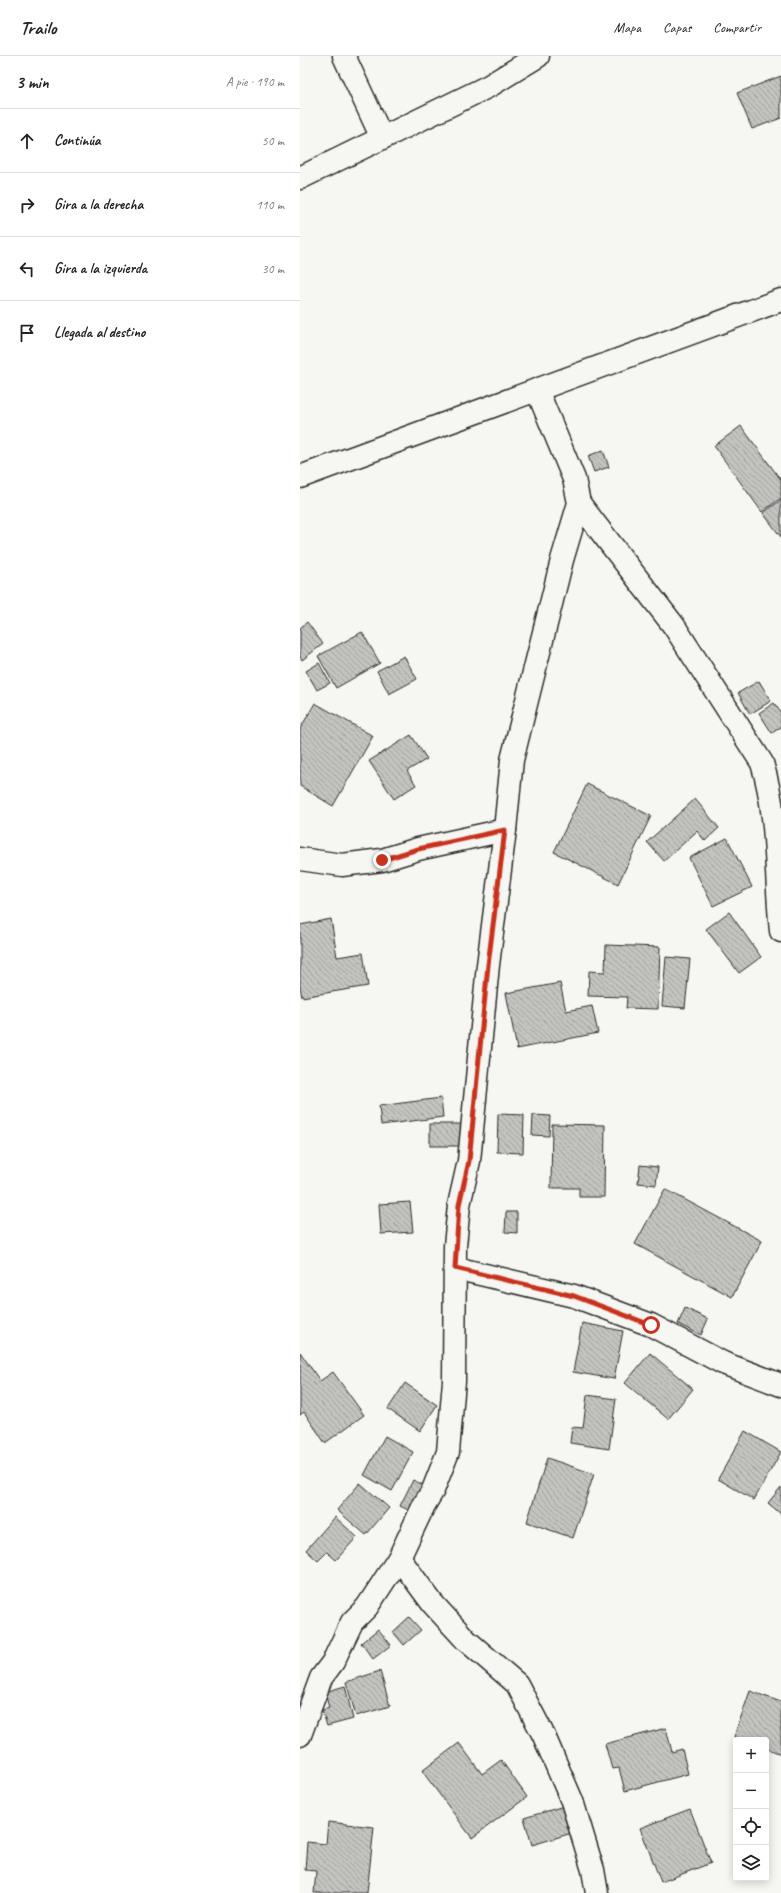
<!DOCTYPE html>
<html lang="es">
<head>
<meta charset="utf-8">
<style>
  body { margin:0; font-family:Caveat,sans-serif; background:#f2f2f2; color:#222 }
  .controls { position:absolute; right:12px; bottom:12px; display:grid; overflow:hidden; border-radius:4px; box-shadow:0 2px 10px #0003 }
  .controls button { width:36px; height:36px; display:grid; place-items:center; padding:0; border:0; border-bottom:1px solid #e0e0e0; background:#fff; color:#222; font:20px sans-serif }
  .stop { position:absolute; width:12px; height:12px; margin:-9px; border:3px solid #c8321e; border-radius:50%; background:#fff }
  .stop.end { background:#c8321e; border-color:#fff; box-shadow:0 1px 4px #0008 }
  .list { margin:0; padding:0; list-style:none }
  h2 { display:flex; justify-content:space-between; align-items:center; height:52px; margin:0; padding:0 16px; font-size:17px }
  h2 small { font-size:13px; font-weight:400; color:#767676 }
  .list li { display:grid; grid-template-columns:26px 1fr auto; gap:12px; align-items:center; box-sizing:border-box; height:64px; padding:0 16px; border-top:1px solid #e0e0e0 }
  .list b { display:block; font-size:15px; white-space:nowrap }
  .list em { font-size:13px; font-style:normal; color:#767676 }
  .icon { flex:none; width:22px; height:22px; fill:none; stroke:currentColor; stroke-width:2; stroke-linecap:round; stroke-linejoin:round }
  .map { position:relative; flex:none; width:481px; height:1837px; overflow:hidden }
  header { display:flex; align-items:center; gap:24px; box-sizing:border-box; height:56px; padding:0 20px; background:#fff; border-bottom:1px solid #e0e0e0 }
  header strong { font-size:19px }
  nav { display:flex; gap:22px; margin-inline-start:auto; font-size:14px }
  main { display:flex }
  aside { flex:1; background:#fff }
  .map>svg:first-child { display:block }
  .building { fill:url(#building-back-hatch); stroke:#2b2b2b }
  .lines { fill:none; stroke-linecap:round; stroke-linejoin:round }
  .minor-casing { stroke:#2b2b2b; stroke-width:25 }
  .major-casing { stroke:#2b2b2b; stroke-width:25 }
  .minor { stroke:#f6f6f2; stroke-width:22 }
  .major { stroke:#f6f6f2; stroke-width:22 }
  .route { stroke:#c8321e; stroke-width:5 }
</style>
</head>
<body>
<header>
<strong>Trailo</strong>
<nav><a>Mapa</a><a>Capas</a><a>Compartir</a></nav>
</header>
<main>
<aside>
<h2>3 min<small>A pie · 190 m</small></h2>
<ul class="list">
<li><svg class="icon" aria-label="ahead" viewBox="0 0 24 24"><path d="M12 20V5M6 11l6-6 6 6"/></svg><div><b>Continúa</b></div><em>50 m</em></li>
<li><svg class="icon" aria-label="right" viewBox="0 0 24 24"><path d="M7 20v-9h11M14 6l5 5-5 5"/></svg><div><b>Gira a la derecha</b></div><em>110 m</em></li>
<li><svg class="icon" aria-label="left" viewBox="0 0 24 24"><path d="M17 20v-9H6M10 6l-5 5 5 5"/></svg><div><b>Gira a la izquierda</b></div><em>30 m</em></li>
<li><svg class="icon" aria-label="arrive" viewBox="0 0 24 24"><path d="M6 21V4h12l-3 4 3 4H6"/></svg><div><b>Llegada al destino</b></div></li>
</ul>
</aside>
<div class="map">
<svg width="481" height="1837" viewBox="0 0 481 1837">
  <defs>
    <pattern id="building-back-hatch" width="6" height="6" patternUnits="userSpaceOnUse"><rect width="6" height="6" fill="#c3c3c0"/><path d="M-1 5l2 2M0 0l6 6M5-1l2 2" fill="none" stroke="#9f9f9c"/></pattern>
  </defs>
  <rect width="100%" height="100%" fill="#f6f6f2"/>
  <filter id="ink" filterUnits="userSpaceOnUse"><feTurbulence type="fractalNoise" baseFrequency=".025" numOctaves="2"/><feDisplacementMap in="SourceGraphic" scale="8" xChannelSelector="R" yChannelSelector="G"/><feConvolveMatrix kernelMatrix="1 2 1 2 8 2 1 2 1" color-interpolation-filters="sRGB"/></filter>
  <g filter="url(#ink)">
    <g class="building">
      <path d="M481,20v42l-29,11 -15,-36z"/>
      <path d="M441,370l40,54v18l-19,14 -48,-66z"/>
      <path d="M303,394l6,17 -15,5 -6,-16z"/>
      <path d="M481,444v37l-18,-24z"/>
      <path d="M7,566l16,22 -21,16 -2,-3v-29z"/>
      <path d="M62,576l18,31 -44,25 -18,-32z"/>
      <path d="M104,600l13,23 -28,15 -12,-23z"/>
      <path d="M19,607l11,20 -13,7 -11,-19z"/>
      <path d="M459,625l12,20 -21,13 -12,-21z"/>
      <path d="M15,647l58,33 -40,70 -33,-20v-57z"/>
      <path d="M474,647l7,10v14l-9,6 -13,-20z"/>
      <path d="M111,679l16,24 -20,12 9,14 -22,14 -25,-38z"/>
      <path d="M287,728l64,32 -33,68 -64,-32z"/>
      <path d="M395,743l24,29 -14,13 -8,-10 -33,30 -17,-19z"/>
      <path d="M427,782l25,49 -39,19 -24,-48z"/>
      <path d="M429,856l32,45 -22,16 -33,-44z"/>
      <path d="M31,863l6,38 26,-4 5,33 -66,11 -2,-10v-62z"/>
      <path d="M306,889l54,2 -2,62 -32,-1 1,-11 -39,-1 1,-25 16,1z"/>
      <path d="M366,901l24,2 -5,49 -23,-2z"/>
      <path d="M260,927l6,28 26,-5 6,27 -81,16 -11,-56z"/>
      <path d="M141,1042l2,19 -62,8 -2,-19z"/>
      <path d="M198,1058l26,1 -1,38 -26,-1z"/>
      <path d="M233,1059l17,1 -1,20 -17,-1z"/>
      <rect x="130" y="1068" width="34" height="22"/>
      <path d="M252,1068l53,1 -1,72h-25v-9h-28z"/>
      <path d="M340,1109l18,2 -2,18 -18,-2z"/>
      <path d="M365,1133l97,52 -30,56 -97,-53z"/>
      <path d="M110,1146l3,30 -32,2 -2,-30z"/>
      <path d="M206,1156h11v21l-12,-1z"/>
      <path d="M385,1252l23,11 -7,16 -23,-11z"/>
      <path d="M282,1267l41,8 -9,48 -41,-7z"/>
      <path d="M0,1296l20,29 13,-9 31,43 -39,28 -21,-31 -4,3z"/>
      <path d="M350,1297l43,36 -25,30 -43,-36z"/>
      <path d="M105,1327l32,22 -17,26 -32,-22z"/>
      <path d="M287,1339l29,4 -7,50 -39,-6 2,-16 11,1z"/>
      <path d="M445,1375l36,21 -27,48 -36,-21z"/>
      <path d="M85,1380l28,16 -21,39 -28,-16z"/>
      <path d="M247,1402l47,16 -21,64 -46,-16z"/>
      <path d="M113,1424l16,8 -12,26 -17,-8z"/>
      <path d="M60,1427l29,25 -23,27 -29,-25z"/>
      <path d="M481,1431v27l-13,-11z"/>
      <path d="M35,1461l22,20 -21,23 -9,-8 -9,9 -12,-11z"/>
      <path d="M109,1561l12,13 -17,15 -11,-13z"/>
      <path d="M78,1573l13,16 -18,14 -12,-16z"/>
      <path d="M80,1615l10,35 -34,10 -10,-34z"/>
      <path d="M45,1630l8,33 -26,7 -5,-16 7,-2 -4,-16z"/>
      <path d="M450,1635l31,11v52l-15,-6v-8h-23l-9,-3z"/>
      <path d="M366,1672l6,24 10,-3 6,25 -63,17 -6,-23 -7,1 -7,-25z"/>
      <path d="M159,1687l23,31 19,-14 26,37 -55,41 -50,-67z"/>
      <path d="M264,1750l8,27 -40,12 -8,-27z"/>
      <path d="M390,1753l21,54 -50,19 -21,-54z"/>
      <path d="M28,1766l46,5 -7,66h-53l2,-22 -11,-1 2,-28 19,2z"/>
    </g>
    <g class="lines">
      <g class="minor-casing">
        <g id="minor">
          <path d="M44,0l38,82"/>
          <path d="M279,447l95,123 88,137c17,55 13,112 19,168"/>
          <path d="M0,803l42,6 40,-5 36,-11 87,-19"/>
          <path d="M155,1212l119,28 77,29 72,38 58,22"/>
          <path d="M99,1502l34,46 33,36 51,44 27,52 28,65 21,69 4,23"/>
          <path d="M0,1679l21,-57 12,-16 19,-40 15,-15 32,-49 25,-53 9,-15 15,-38 6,-71 1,-135 4,-41 10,-44 19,-196 17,-135 7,-70 50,-200 17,-57 -5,-24 -37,-89"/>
        </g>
      </g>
      <g class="major-casing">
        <g id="major">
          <path d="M0,122l189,-92 49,-30"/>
          <path d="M0,421l481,-177"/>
        </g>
      </g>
      <use href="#minor" class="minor"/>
      <use href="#major" class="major"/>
    </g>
  </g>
  <g class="lines" filter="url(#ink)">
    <path class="route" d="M82,804l36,-11 87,-19 -17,135 -19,196 -10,44 -4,63 119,28 77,29"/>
  </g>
</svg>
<div class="controls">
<button>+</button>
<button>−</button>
<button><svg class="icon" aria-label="locate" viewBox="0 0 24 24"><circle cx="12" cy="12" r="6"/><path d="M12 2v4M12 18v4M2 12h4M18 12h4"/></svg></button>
<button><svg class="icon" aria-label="layers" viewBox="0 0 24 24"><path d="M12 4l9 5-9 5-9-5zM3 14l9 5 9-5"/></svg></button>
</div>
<div class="stop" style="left:351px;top:1269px"></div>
<div class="stop end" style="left:82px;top:804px"></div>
</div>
</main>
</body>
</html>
